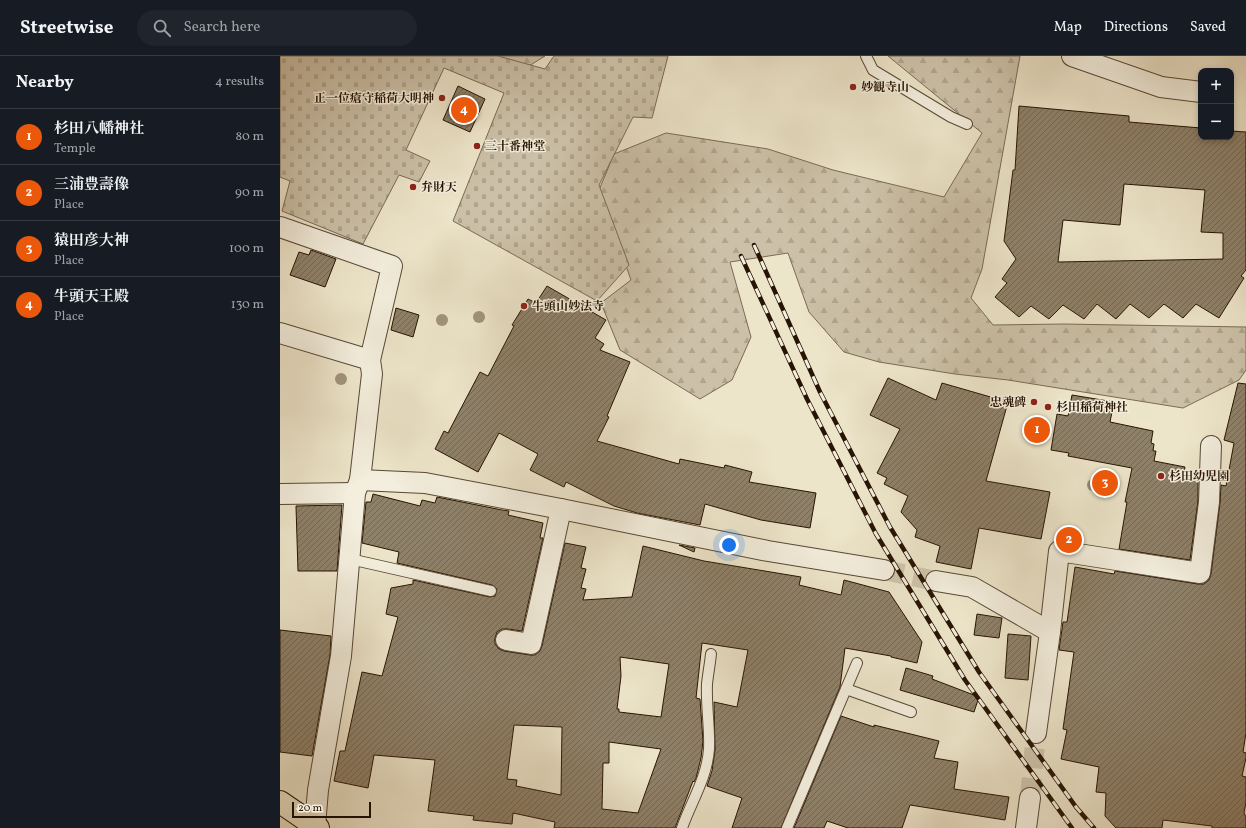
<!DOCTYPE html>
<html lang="en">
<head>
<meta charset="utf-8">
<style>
  body { margin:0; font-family:Vollkorn,"Noto Serif JP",serif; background:#20242c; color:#f1f3f6 }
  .controls { position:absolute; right:12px; top:12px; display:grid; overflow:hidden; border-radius:8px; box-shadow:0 2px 6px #0003 }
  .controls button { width:36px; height:36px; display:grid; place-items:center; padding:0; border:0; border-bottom:1px solid #363941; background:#171b24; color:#f1f3f6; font:20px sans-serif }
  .scale { position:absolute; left:12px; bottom:10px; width:79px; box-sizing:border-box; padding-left:4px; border:2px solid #281403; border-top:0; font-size:11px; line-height:14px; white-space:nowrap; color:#281403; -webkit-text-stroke:3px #f3eedd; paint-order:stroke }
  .you { position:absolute; left:449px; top:489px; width:14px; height:14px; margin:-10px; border:3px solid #fff; border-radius:50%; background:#1a73e8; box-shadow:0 0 0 6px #1a73e833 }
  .badge { display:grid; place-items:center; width:26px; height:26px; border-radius:50%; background:#ea580c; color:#fff; font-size:13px; font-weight:700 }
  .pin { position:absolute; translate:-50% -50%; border:2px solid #fff; box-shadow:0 1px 4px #0006 }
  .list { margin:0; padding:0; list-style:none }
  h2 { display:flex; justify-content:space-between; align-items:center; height:52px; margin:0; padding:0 16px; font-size:17px }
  h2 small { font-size:13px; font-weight:400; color:#9ea1a6 }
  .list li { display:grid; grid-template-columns:26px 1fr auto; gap:12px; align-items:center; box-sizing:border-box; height:56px; padding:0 16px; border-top:1px solid #363941 }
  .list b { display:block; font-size:15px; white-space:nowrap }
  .list p { margin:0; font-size:13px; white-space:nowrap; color:#9ea1a6 }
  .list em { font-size:13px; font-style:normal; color:#9ea1a6 }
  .icon { flex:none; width:22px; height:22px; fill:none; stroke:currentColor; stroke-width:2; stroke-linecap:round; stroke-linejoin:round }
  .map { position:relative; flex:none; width:966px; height:772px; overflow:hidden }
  header { display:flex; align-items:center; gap:24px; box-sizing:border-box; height:56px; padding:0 20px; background:#171b24; border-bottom:1px solid #363941 }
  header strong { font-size:19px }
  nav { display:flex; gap:22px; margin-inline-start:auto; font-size:14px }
  .search { width:280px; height:36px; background:#20242c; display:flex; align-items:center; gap:10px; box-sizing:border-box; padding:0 14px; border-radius:22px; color:#9ea1a6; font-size:15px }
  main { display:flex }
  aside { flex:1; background:#171b24 }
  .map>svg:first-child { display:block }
  .forest { fill:url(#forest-firs); stroke:#7a6a56 }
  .cemetery { fill:url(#cemetery-stones); stroke:#7a6a56 }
  .building { fill:url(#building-hatch); stroke:#281403; fill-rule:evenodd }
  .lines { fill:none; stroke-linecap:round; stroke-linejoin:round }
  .street-tunnel { stroke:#cfc6ac; stroke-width:20; stroke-dasharray:20 10; stroke-linecap:butt }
  .lane-casing { stroke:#594835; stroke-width:12 }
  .street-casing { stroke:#594835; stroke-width:22 }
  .highway-casing { stroke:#281403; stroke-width:24 }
  .lane { stroke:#f3eedd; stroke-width:10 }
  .street { stroke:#f3eedd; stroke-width:20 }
  .highway { stroke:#ede5ca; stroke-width:22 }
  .rail-casing { stroke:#281403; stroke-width:4.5 }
  .rail { stroke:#f3eedd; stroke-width:3; stroke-dasharray:9; stroke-linecap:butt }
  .tree { fill:#a0947c }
  .poi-dot { fill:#8f2418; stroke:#f3eedd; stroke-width:1.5 }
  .labels { text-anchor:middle; stroke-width:3; stroke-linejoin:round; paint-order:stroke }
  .poi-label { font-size:12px; font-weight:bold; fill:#281403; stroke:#f3eedd; text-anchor:start }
</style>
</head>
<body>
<header>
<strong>Streetwise</strong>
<div class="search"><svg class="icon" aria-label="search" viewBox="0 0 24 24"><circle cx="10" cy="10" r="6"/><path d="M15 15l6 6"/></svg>Search here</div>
<nav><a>Map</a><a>Directions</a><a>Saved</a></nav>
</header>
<main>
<aside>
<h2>Nearby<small>4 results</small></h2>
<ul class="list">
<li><span class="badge">1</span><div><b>杉田八幡神社</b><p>Temple</p></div><em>80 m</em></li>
<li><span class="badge">2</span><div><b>三浦豊壽像</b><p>Place</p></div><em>90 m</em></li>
<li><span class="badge">3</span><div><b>猿田彦大神</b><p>Place</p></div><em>100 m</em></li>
<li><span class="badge">4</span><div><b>牛頭天王殿</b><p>Place</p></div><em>130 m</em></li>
</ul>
</aside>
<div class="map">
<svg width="966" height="772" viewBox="0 0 966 772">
  <defs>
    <pattern id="forest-firs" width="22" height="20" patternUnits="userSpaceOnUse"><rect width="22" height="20" fill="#ccc1a8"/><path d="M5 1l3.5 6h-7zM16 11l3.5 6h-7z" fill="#afa58f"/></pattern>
    <pattern id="cemetery-stones" width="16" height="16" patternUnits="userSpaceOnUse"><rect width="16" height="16" fill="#ccc1a8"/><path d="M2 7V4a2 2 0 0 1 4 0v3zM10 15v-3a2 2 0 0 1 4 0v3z" fill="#afa58f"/></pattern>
    <pattern id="building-hatch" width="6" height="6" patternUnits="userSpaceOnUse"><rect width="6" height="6" fill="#8e816a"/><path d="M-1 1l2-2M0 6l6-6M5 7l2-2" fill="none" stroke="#746855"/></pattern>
  </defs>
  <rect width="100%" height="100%" fill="#ede5ca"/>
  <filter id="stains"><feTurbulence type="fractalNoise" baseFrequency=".005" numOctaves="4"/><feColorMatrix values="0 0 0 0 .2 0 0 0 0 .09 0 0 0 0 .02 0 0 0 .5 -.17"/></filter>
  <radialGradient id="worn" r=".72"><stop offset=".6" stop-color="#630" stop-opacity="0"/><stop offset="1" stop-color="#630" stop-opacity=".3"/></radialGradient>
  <g class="forest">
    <path d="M186,0h79l-29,18z"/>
    <path d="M608,0h132l-38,213 -11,29 22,27 70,-1 183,3v43l-7,10 -56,28 -175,-28 -53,-6 -76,-12 -35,-10 -35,-40 -21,-59 -58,9 21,75 -19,43 -32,19 -80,-49 -19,-47 30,-23 -32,-90 15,-36 52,-21 102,16 65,21 111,27 38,-64z"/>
  </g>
  <path class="cemetery" d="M0,0h218l47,13 9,-13h114l-16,62 -19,-1 -34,68 30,80 -32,36 -144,-80 51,-128 -60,-25 -38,82 24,11 -11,21 -20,-7 -36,69 -81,-33 8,-30 -10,-4z"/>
  <g class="building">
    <path d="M178,30l27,13 -15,33 -27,-12z"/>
    <path d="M739,50l110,10v6l72,6v9h30v-6l15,1v138l-5,6 3,2 -25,40 -23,-14 -13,14 -19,-14 -15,14 -19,-14 -14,15 -19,-15 -13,15 -21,-14 -14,14 -18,-13 -12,11 -24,-20 12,-14 -5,-4 14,-20 -12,-18 9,-71h2zM844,128l81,6 -4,42 22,1v26l-165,3 5,-42 57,5z"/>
    <path d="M31,194l25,9 -11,28 -35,-12 9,-23 10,3z"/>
    <path d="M267,230l59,34 -11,18 9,6 -4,6 30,12 -23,54 2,1 -12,24 82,23 1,-5 44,9 1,-3 27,7 -3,10 67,11 -6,35 -49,-8 -56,-16 -5,21 -63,-12 -23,-7 -48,-24 -2,5 -34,-17 8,-16 -39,-21 -21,39 -43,-23 9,-18 4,2 32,-61 8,4 26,-50 -2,-1 16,-26 8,4z"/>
    <path d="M116,252l23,7 -6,22 -22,-7z"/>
    <path d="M608,322l48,22 6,-17 66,19 -22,79 64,11 -9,47 -62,-11 -8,41 -35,-7 4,-16 -25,-9 2,-7 -16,-18 7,-16 -24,-12 3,-6 -10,-5 23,-44 -30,-14z"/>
    <path d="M958,327l8,1v349l-3,19 3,1v5l-4,18 4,1v25l-2,11 2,4v11h-34v-2l-49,-6 -1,8h-46l-11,-12 1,-23 -10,-1 3,-25 -38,-8 6,-29 -4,-1 11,-77 -15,-2 4,-28h4l8,-55 39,7 1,-3 83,13h6l5,-4 2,-6 9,-71 1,-18 5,1 8,-43 -10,-3z"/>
    <path d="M792,339l42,7 -4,20 43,9 -2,12 3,1 -1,7h3l-2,10 31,6 -2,10 15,3v21l-8,59 -71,-11 8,-47h-2l7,-34 -64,-12 1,-3 -18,-3 6,-36 11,2z"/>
    <path d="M93,438l47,12 2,-6 13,3 2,-6 65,13 7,1 -1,4 35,8 -3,15h3l-21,93 -14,-2h-6l-5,3 -2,6v6l4,5 5,2 26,4h5l5,-4 2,-5 23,-103 21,4 -5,21 5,1 -5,19 5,1 -3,11 49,-3 11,-51 61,15 97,16 -2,8 42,10 3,-15 45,12 33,50 -5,21 -26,-6v-1l-46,-8 -5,39 -59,141h-49l10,-30 -35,-12 5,-15 3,-21 -1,-48 23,5 11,-57 -46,-7 -6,55 4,1 3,42 -2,17 -5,20 -2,4 -1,-1 -18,47h-121l1,-6 -42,-9 -1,11 -39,-4 1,-4 -46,-5 7,-51 -61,-5 -6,33 -34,-7 6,-30h5l17,-79 20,4 16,-59 -12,-3 5,-26 22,-4v-4l77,17 5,-1 2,-7 -5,-4 -95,-22 2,-11 -37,-9 4,-41h5zM340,601l49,7 -8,53 -42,-5v-3h-2l4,-33zM234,669l48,2 -1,68 -45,-9 1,-6 -10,-1zM329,686l52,7 -23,64 -36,-4 1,-46h6z"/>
    <path d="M62,449l-5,66h-39l-2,-65z"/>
    <path d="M399,489l16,3 -1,4z"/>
    <path d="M697,558l25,4 -3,20 -25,-3z"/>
    <path d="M0,574l51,6 -1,19 -18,101 -32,-4z"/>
    <path d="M728,578l23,2 -3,44 -23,-2z"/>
    <path d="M626,612l27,8 -1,3 47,18 -5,15 -74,-22z"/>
    <path d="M561,660l33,11v-2l65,16 -5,17 24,4 -4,27 55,8 -4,23 -95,-15 -8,23h-54l-21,-7 -3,7h-30z"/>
  </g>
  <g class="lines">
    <g class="street-tunnel">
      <path d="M604,514l52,11"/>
      <path d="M750,742l6,-65"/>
    </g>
    <g class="lane-casing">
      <g id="lane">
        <path d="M586,0l7,14 78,47 16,7"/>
        <path d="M70,503l141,32"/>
        <path d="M566,633l65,23"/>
        <path d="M402,772c9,-26 25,-50 27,-79 1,-21 -3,-43 -2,-65 1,-10 3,-20 4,-30"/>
        <path d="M507,772l70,-165"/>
      </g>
    </g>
    <g class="street-casing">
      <g id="street">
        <path d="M792,0l89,31 40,5"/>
        <path d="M0,171l112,39 -22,94 2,14 -12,106 -5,13 -14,163 -23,134 -3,36 -6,2"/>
        <path d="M0,277l90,27"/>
        <path d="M80,424l65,3 136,26 207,42 116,19"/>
        <path d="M0,438l75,-1"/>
        <path d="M656,525l36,6 78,45 -14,101"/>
        <path d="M770,576l9,-81 141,22 9,-71 2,-56"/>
        <path d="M226,584l25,4 30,-135"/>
        <path d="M746,772l4,-30"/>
      </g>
    </g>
    <g class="highway-casing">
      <path id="highway" d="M0,746l38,26"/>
    </g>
    <use href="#lane" class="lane"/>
    <use href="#street" class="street"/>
    <use href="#highway" class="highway"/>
    <g class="rail-casing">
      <g id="rail">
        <path d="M474,189l66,147 70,135 89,145 97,135 18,21"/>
        <path d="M461,200l66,143 69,135 89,146 107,148"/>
      </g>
    </g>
    <use href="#rail" class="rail"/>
  </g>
  <g class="tree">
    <circle cx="199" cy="261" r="6"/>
    <circle cx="162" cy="264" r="6"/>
    <circle cx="61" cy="323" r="6"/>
    <circle cx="813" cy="429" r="6"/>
  </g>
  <g class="poi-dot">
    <circle cx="573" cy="31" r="4"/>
    <circle cx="162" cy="42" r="4"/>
    <circle cx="197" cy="90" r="4"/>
    <circle cx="133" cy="131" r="4"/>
    <circle cx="244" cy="250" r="4"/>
    <circle cx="754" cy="346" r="4"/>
    <circle cx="768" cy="351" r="4"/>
    <circle cx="881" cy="420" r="4"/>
  </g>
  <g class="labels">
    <g class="poi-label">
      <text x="581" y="35">妙観寺山</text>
      <text x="154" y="46" text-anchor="end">正一位瘡守稲荷大明神</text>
      <text x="205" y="94">三十番神堂</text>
      <text x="141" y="135">弁財天</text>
      <text x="252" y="254">牛頭山妙法寺</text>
      <text x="746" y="350" text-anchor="end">忠魂碑</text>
      <text x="776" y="355">杉田稲荷神社</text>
      <text x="889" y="424">杉田幼児園</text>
    </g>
  </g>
  <rect width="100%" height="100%" filter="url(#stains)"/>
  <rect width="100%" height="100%" fill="url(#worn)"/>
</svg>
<div class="controls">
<button>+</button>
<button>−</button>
</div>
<div class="scale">20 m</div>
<div class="you"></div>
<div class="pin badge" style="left:757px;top:374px">1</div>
<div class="pin badge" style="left:789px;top:484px">2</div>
<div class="pin badge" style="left:825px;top:427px">3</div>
<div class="pin badge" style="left:184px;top:54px">4</div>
</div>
</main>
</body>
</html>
